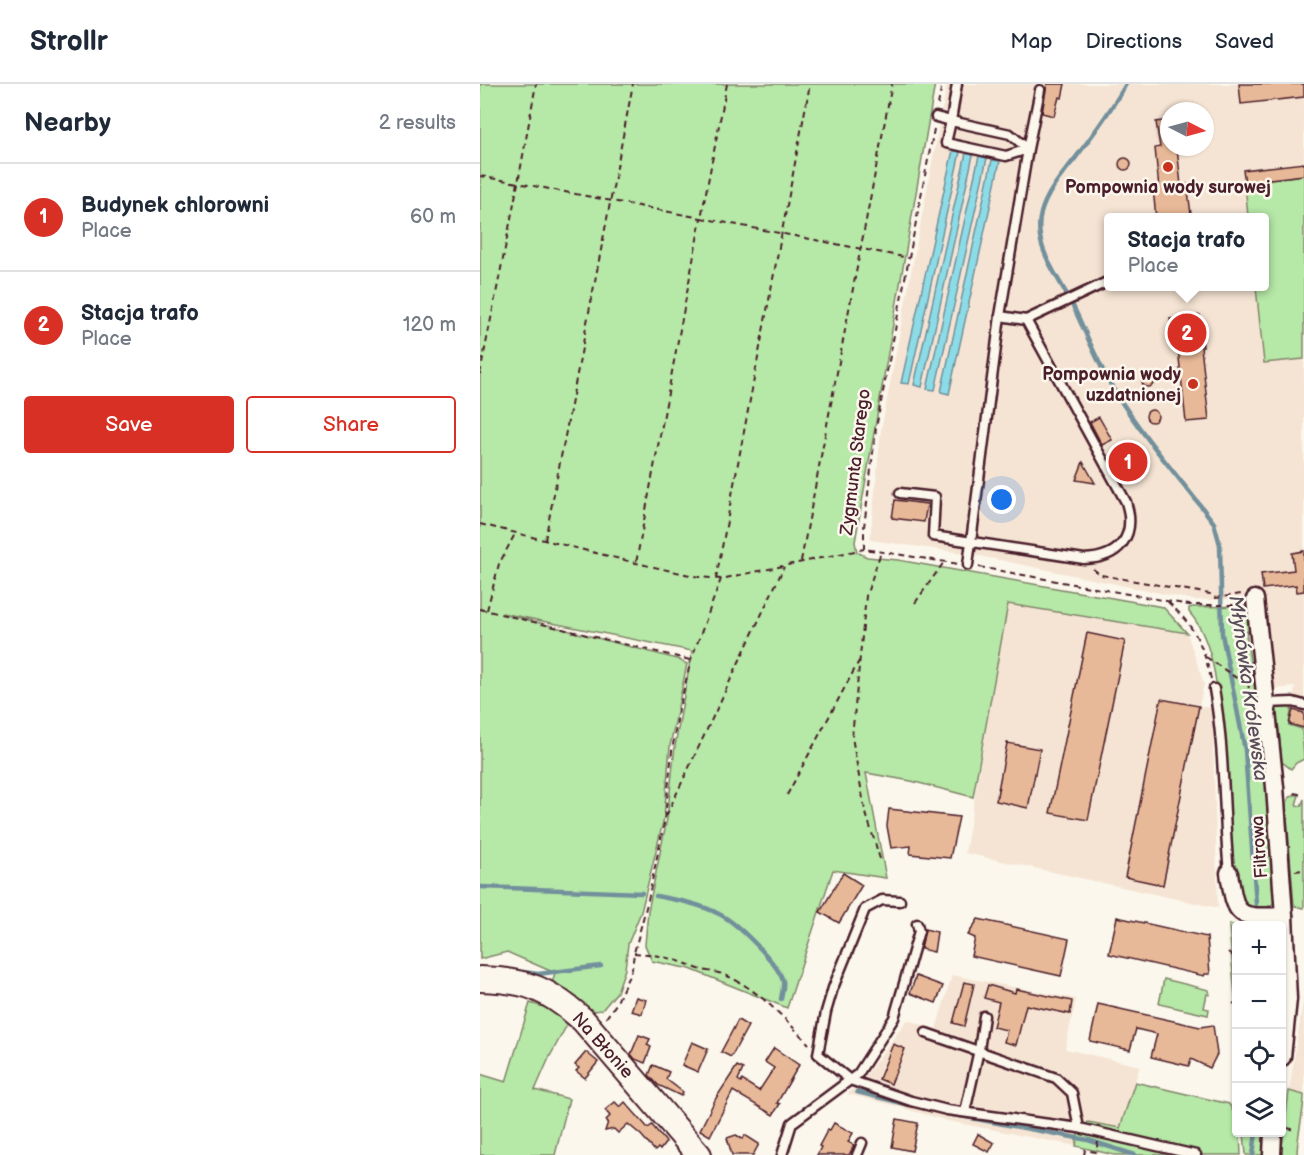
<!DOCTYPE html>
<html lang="en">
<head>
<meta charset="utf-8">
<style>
  body { margin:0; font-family:"Balsamiq Sans",sans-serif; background:#f2f2f3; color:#1f2937 }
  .controls { position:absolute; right:18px; bottom:18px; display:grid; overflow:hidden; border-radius:6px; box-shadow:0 2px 4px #0004 }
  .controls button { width:54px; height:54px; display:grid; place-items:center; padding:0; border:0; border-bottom:2px solid #e0e1e3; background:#fff; color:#1f2937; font:30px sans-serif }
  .compass { position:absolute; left:680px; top:18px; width:54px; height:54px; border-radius:50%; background:#fff; box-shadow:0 2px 4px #0004; rotate:96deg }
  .you { position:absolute; left:522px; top:416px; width:21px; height:21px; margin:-15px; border:4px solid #fff; border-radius:50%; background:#1a73e8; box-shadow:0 0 0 9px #1a73e833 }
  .badge { display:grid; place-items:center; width:39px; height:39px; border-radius:50%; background:#d93025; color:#fff; font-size:20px; font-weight:700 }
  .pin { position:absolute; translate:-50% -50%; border:3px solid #fff; box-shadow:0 2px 6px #0006 }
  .popup { position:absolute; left:624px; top:129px; width:165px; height:78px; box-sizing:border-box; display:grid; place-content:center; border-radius:6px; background:#fff; filter:drop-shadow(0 2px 4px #0005); font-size:20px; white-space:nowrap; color:#747a83 }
  .popup b { font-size:22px; color:#1f2937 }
  .popup::after { content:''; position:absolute; left:50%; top:100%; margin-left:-12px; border:12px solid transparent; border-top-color:#fff }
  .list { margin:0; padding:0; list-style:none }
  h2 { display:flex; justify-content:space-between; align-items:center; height:78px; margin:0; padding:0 24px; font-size:26px }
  h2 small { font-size:20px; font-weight:400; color:#747a83 }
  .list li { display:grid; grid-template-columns:39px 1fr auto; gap:18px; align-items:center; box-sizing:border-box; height:108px; padding:0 24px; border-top:2px solid #e0e1e3 }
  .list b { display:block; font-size:22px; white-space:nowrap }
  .list p { margin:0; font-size:20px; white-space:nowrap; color:#747a83 }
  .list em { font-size:20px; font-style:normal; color:#747a83 }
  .actions { display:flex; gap:12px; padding:18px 24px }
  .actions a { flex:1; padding:14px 0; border:2px solid #d93025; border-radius:6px; text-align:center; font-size:21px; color:#d93025 }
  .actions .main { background:#d93025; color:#fff }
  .icon { flex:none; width:33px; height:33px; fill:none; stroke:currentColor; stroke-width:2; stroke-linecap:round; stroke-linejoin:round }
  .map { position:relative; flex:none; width:824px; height:1071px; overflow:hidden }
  header { display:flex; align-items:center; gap:36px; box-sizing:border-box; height:84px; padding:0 30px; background:#fff; border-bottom:2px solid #e0e1e3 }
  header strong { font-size:28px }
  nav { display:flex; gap:33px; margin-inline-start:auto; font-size:21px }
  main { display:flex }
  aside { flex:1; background:#fff }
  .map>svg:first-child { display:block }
  .built { fill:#f5e4d3; fill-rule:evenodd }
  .green { fill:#b6e8a7; stroke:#808469; stroke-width:1.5 }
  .water { fill:#8cdce7; stroke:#72909c; stroke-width:1.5 }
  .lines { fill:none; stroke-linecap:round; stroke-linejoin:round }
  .stream { stroke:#72909c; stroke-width:4.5 }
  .building { fill:#e8b998; stroke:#4a1f2b; stroke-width:1.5 }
  .lane-casing { stroke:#4a1f2b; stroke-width:13 }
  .street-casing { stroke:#4a1f2b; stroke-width:21 }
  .secondary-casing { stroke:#4a1f2b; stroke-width:28 }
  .path { stroke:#4a1f2b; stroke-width:2; stroke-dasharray:6 4.5; stroke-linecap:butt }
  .lane { stroke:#fbf7ec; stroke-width:8 }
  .street { stroke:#fbf7ec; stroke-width:16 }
  .secondary { stroke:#fbf7ec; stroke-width:24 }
  .poi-dot { fill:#c8321e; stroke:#fbf7ec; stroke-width:2 }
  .labels { text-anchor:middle; stroke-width:5; stroke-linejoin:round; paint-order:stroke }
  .poi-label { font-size:18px; font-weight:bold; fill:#4a1f2b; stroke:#fbf7ec }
  .street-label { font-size:18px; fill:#4a1f2b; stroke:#fbf7ec }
  .water-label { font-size:20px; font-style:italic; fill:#5a4e5a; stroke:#fbf7ec }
</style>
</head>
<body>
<header>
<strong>Strollr</strong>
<nav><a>Map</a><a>Directions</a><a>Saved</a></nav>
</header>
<main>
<aside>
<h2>Nearby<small>2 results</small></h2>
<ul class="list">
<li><span class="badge">1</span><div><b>Budynek chlorowni</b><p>Place</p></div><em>60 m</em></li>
<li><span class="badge">2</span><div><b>Stacja trafo</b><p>Place</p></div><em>120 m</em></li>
</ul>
<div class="actions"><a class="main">Save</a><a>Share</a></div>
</aside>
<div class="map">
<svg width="824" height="1071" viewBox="0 0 824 1071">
  <rect width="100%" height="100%" fill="#fbf7ec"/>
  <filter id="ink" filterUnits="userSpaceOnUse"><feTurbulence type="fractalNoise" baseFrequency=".0167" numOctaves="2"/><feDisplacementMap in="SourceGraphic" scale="12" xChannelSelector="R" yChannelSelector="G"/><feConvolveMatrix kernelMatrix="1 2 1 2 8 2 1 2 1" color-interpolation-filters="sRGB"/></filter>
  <g filter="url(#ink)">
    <g class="built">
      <path d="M467,0h357v645l-15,-4 6,-38 -22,2 -9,-77 2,-3 -4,-10 -69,1 -223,-46 -100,-14 11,-109zM689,27h36v36h-36zM629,134h156v68h-156z"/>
      <path d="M528,520l179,29 17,51 -5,22 13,2 6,200 -253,-55z"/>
      <path d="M472,891l124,24 -11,50 75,17 -20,63 -32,-7 -10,13 -2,11 -128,-25 -59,-17 -42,-10 13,-11 47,-63 29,9z"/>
      <path d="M824,911v100l-15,-4z"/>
    </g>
    <g class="green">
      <path d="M0,0h455l-80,458 2,10 10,5 31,3 265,47 24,26 -179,-29 -35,193 -62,-16 -45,-8 20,105 -53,-8 -46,138 -97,-39 -38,-8 -7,-16 3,-34 19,-92 8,-73 17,-95 -190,-38 175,46 10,5 -17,82 -6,72 -23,94 -13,32 -3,25 -8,23 -15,18 -9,1 -10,-2 -32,-22 4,-14 -48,-21 -27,7z"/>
      <path d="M824,91v184l-40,4 -8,-76 9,-1v-68l-17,-1 -3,-35z"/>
      <path d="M770,522l2,23 -6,3 7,50 6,2 8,86 8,132c-4,4 -7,5 -13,6 -20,2 -18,-10 -23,-24 -1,-4 -4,-9 -6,-13 -4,-37 -7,-73 -10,-110 -4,-45 -3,-114 -34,-149v-4l4,-1z"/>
      <path d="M796,621h16l-3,20 13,4 2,30 -8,4 -5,6 -9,-7z"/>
      <path d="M814,711h5l-3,10 5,1 3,-7v109l-10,-2 -8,-101 3,-7z"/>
      <path d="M750,840l6,2v83l-7,-83z"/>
      <path d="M684,895l45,11 1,5 -3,-1 -3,14 5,1 -1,6 -49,-11z"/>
      <path d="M50,919l21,6 17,14 -19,35 -14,32 34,9 -14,56h-75v-81l26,8z"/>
      <path d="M655,998l94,22 7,12v16l4,1 1,22h-127l-38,-9 2,-11 10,-13 32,6z"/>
      <path d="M809,1007l15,4c0,19 -7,39 -7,60h-16z"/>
      <path d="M764,1049h25l-3,22h-20z"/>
    </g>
    <g class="water">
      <path d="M473,66l7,2 -51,232 -8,-1z"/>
      <path d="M486,69l7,2 -51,232 -8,-2z"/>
      <path d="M499,72l8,2 -52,232 -8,-1z"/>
      <path d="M512,76l8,1 -51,233 -8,-2z"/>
    </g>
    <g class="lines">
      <g class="stream">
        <path d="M646,0c-14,25 -32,49 -49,72 -14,18 -30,35 -36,57 -9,34 18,64 32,93 14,29 25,58 42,86 29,46 66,88 99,131l6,22 2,89 23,116 11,154"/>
        <path d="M0,803l162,6"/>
        <path d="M176,812c22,4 44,8 63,18 17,8 59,49 64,67 1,6 -1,12 -2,18"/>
        <path d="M43,888l15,2 63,-8"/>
        <path d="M377,1008l53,13"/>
        <path d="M470,1030l138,26 47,15"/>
        <path d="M773,1071l3,-23"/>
      </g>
    </g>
    <g class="building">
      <path d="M567,0h18l-3,14 -3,-1 -5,19 -12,-3z"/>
      <path d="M759,0h65v13l-63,7z"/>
      <path d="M689,36v27h8l4,38 6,-1 4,30 -35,4 -3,-30h6l-4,-40 5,-1 -4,-25z"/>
      <circle cx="645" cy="80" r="6"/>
      <path d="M824,79v12l-59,7 -2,-12z"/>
      <path d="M720,231l3,32h-2l8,73 -23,2 -8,-73 -3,1 -5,-31z"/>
      <circle cx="668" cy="297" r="6"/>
      <circle cx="672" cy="332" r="6"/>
      <path d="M619,333l13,23 -10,5 -12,-23z"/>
      <path d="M647,361l13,29 -10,4 -13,-28z"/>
      <path d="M603,378l12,21 -19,-3z"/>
      <path d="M415,416l32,4 -3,18 -32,-4z"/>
      <path d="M824,467v40l-7,1 -1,-7 -33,4 -2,-15 33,-4 -2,-17z"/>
      <path d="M607,549l38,8 -37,179 -38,-7z"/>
      <path d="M681,615l38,7 -36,179 -38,-8z"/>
      <path d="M813,626l11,3v15l-15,-4z"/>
      <path d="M527,659l33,6 -12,59 -32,-7z"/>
      <path d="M409,725l70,8 -9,41 -40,-4 1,-8 -20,2 -4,-22z"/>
      <path d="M363,789l19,12 -23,38 -19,-11z"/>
      <path d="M637,833l90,20 3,37h-5l-1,2 -95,-22z"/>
      <path d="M498,835l91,20 -8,37 -90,-20 4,-18 -7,-3z"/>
      <path d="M445,845l12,3 -3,20 -13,-3z"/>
      <path d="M436,892l27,10 -7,17 -26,-10z"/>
      <path d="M484,898l10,2 -10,42 -11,-3z"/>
      <path d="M508,901l27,8 1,-4 56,12 -2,13 -44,-9 -10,40 -12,-3 3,-12 -14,-3 6,-25 -15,-4z"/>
      <path d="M156,913l10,3 -4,14 -11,-3z"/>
      <path d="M618,920l102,23 13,-2 4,29 -7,14 -19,-9 -2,7 -38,-9 6,-23 -21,-5 -6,21 -40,-9z"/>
      <path d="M258,936l10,6 -17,31 -10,-5z"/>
      <path d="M159,951l11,4 -3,6 4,2 -6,16 -10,-4 -4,-5z"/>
      <path d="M212,958l16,7 -10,23 -16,-7z"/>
      <path d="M413,960l12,5 -14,35 -12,-5z"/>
      <path d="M294,964l25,17 -22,38 3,1 -7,11 -40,-24 -23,45 -10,-6 16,-32 21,-32 6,3 -5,11 3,2 1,-2 17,11 15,-23 -9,-6z"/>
      <path d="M106,968l12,10 -13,16 -9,-7 3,-3 -4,-3z"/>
      <path d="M173,981l16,7 -3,7 17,13 -2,4 -23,-11 -9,-10z"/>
      <path d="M135,1018l5,5 5,-5 23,26 4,-3 14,17 -6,8 -2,-2 -3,3 -14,-16 -13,-11 -10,9 -4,-4 -9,2 3,-9 -2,-2 4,-4 -5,-6z"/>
      <path d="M417,1035l21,4 -6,28 -20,-4z"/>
      <path d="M354,1039l19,10 -5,9 6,3 -5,10h-32l4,-8 -2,-1 9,-17 2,1z"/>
      <path d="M498,1050l16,9 -5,9 -16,-8z"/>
      <path d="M256,1051l7,4 2,-4 14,9 -6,11h-21l-5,-17z"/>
    </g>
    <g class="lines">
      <g class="lane-casing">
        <g id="lane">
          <path d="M456,33l15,4 6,-37"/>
          <path d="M546,236l83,-39"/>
          <path d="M420,409l35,4 -2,39 151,23c35,-1 53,-22 42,-57l-100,-182 -26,-4"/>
          <path d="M488,481l32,-249 28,-167 -22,7 -60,-13 5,-22 59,13 18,15 12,-59"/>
          <path d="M734,605c11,61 9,122 15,184"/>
          <path d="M786,619l27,-1 11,3"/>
          <path d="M420,817l-18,-1 -17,9 -32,79 -7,24 -8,42 32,26 8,-6 36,-56 25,-87 -2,-7"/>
          <path d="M446,949l130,45 16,15 7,35"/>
          <path d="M485,1028l14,-62 5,-34"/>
          <path d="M302,1071l10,-32 58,-43 61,21 36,9 132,18 117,27"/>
          <path d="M377,1071l5,-12"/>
        </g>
      </g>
      <g class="street-casing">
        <g id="street">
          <path d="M775,515l20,188 9,129 4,83 -6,58"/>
          <path d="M749,789c7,45 8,45 55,43"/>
          <path d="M792,1071l1,-23"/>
        </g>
      </g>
      <g class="secondary-casing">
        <path id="secondary" d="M0,895c47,1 68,10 103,41l116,135"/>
      </g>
      <g class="path">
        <path d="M247,0l-26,134 208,40"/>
        <path d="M458,21l4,-21"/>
        <path d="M454,45l-58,299 -12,99v22l95,15"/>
        <path d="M0,92l38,7 18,-99"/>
        <path d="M0,290l38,-191 183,35 -65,345"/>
        <path d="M0,440l156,39 63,14 22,2"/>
        <path d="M65,456l88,-456"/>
        <path d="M321,477l91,-477"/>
        <path d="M499,483l210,38h51"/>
        <path d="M613,485l8,6 109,19 6,4 25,-4"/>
        <path d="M236,495l94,-495"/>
        <path d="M688,518c26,24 35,42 43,77"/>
        <path d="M435,519l29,-41"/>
        <path d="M0,525l210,51"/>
        <path d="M7,526l12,-46 16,-30"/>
        <path d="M762,546l7,60"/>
        <path d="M726,573l42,29"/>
        <path d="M814,709l10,2"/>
        <path d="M307,711l72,-134"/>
        <path d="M186,732l118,-249"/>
        <path d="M400,775l-15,-49 -13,-73 14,-141 15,-44"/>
        <path d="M815,787l9,-1"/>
        <path d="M748,868l8,6"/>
        <path d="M154,869c21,1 43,6 62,15 10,4 22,3 31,8 31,13 59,44 82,68"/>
        <path d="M753,920l3,-2"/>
        <path d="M126,934l10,-14 16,-35 2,-16 14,-53 17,-81 7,-68 7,-42 12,-49 30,-81 143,-30"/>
        <path d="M807,1044l10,2"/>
        <path d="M604,1071l1,-5 11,2 2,-10"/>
      </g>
      <use href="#lane" class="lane"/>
      <use href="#street" class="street"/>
      <use href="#secondary" class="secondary"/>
    </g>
  </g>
  <g class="poi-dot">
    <circle cx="688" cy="83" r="6"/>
    <circle cx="713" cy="300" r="6"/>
  </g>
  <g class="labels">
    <g class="poi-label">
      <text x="688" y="109">Pompownia wody surowej</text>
      <text x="701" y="296" text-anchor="end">Pompownia wody<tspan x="701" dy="21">uzdatnionej</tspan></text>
    </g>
    <g class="street-label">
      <text transform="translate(375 378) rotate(-83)" y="6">Zygmunta Starego</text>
      <text transform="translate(779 763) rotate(-94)" y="6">Filtrowa</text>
      <text transform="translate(123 961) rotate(48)" y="6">Na Błonie</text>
    </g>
    <g class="water-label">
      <text transform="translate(769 604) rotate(82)" y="7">Młynówka Królewska</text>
    </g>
  </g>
</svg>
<div class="controls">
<button>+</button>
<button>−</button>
<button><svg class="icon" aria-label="locate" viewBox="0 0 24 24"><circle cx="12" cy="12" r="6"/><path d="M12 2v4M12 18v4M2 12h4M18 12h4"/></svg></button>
<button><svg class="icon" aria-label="layers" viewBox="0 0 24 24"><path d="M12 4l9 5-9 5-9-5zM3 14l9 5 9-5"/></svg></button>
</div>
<svg class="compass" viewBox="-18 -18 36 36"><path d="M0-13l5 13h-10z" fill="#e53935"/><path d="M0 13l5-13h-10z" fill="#747a83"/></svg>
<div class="you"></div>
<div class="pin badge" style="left:648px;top:378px">1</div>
<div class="pin badge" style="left:707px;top:249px">2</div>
<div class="popup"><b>Stacja trafo</b>Place</div>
</div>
</main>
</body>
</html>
